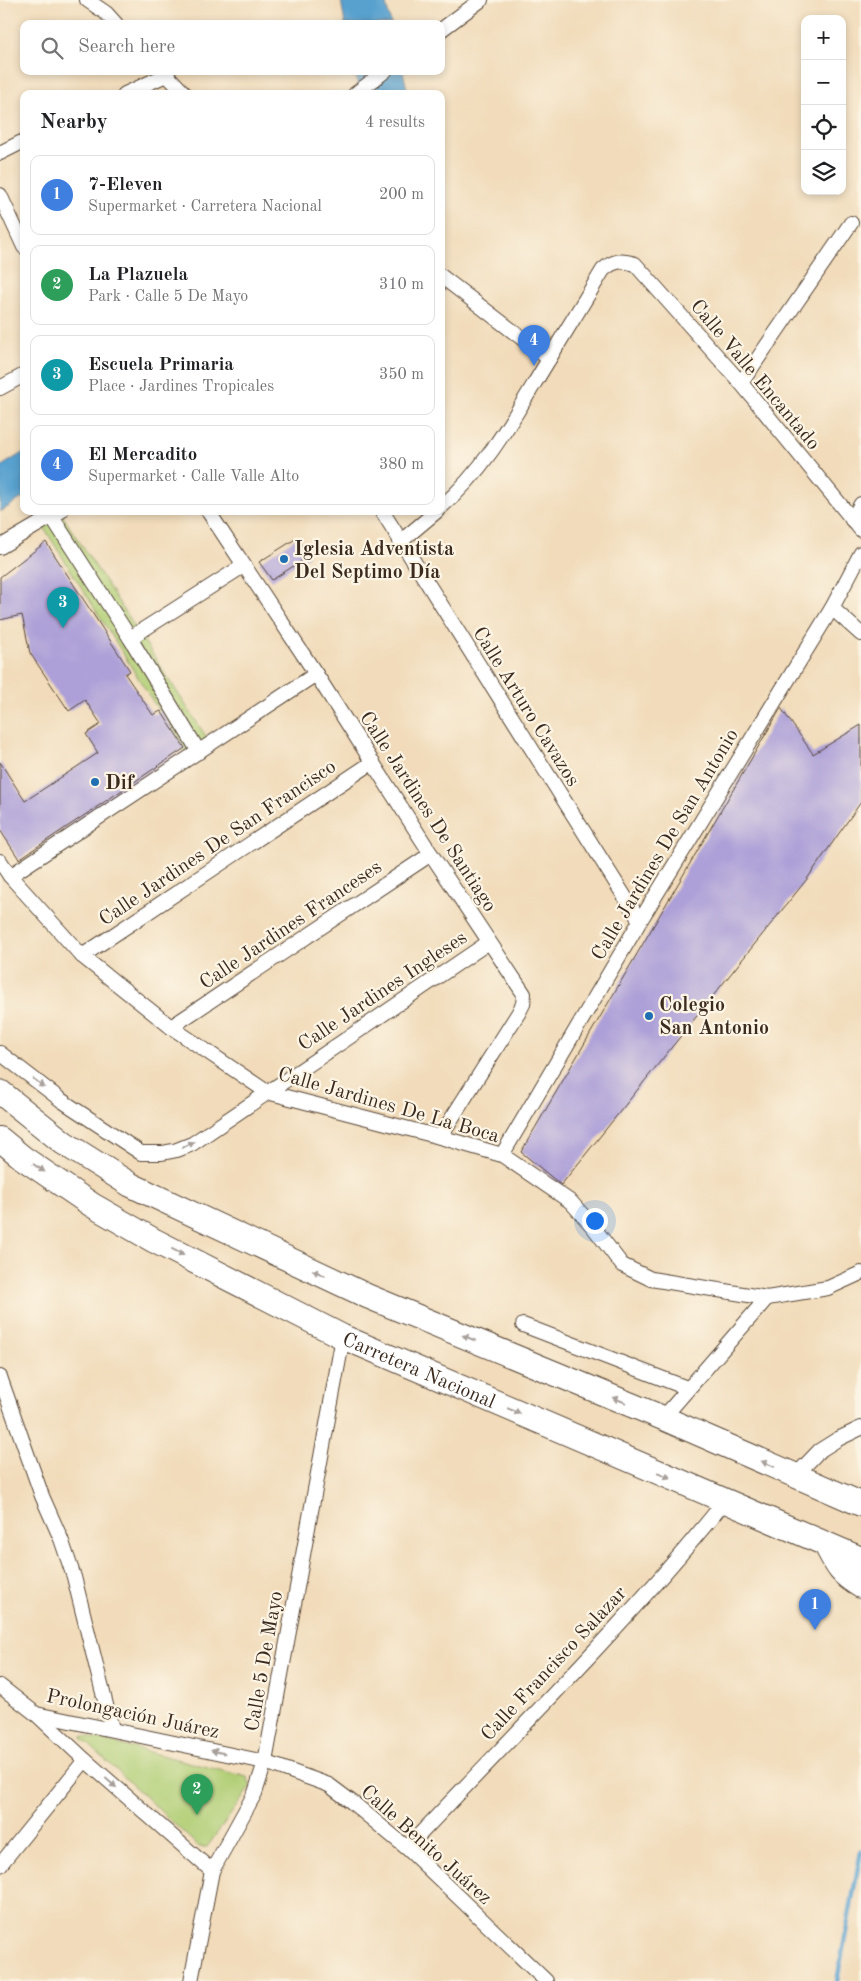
<!DOCTYPE html>
<html lang="en">
<head>
<meta charset="utf-8">
<style>
  body { margin:0; font-family:"Old Standard TT",serif; background:#f6f6f6; color:#202124 }
  .controls { position:absolute; right:15px; top:15px; display:grid; overflow:hidden; border-radius:10px; box-shadow:0 2px 8px #0003 }
  .controls button { width:45px; height:45px; display:grid; place-items:center; padding:0; border:0; border-bottom:1px solid #e0e0e0; background:#fff; color:#202124; font:25px sans-serif }
  .you { position:absolute; left:594px; top:1220px; width:18px; height:18px; margin:-12px; border:4px solid #fff; border-radius:50%; background:#1a73e8; box-shadow:0 0 0 8px #1a73e833 }
  .badge { display:grid; place-items:center; width:32px; height:32px; border-radius:50%; background:#1f6fb2; color:#fff; font-size:16px; font-weight:700 }
  .pin { position:absolute; translate:-50% -41px; filter:drop-shadow(0 1px 2px #0008) }
  .pin::after { content:''; position:absolute; top:26px; width:18px; height:15px; background:inherit; clip-path:polygon(0 0,100% 0,50% 100%) }
  .list { margin:0; padding:0; list-style:none }
  h2 { display:flex; justify-content:space-between; align-items:center; height:65px; margin:0; padding:0 20px; font-size:21px }
  h2 small { font-size:16px; font-weight:400; color:#757577 }
  .list li { display:grid; grid-template-columns:32px 1fr auto; gap:15px; align-items:center; box-sizing:border-box; height:80px; margin:0 10px 10px; padding:0 10px; border:1px solid #e0e0e0; border-radius:10px }
  .list b { display:block; font-size:19px; white-space:nowrap }
  .list p { margin:0; font-size:16px; white-space:nowrap; color:#757577 }
  .list em { font-size:16px; font-style:normal; color:#757577 }
  .icon { flex:none; width:28px; height:28px; fill:none; stroke:currentColor; stroke-width:2; stroke-linecap:round; stroke-linejoin:round }
  .map { position:relative; flex:none; width:861px; height:1981px; overflow:hidden }
  .search { position:absolute; background:#fff; box-shadow:0 2px 8px #0003; left:20px; top:20px; width:425px; height:55px; display:flex; align-items:center; gap:12px; box-sizing:border-box; padding:0 18px; border-radius:10px; color:#757577; font-size:19px }
  .panel { position:absolute; background:#fff; box-shadow:0 2px 8px #0003; left:20px; top:90px; width:425px; height:425px; border-radius:10px }
  .map>svg:first-child { display:block }
  .green { fill:#b0ce75; stroke:#767c4a }
  .water { fill:#58a1cf; stroke:#4a6676 }
  .lines { fill:none; stroke-linecap:round; stroke-linejoin:round }
  .stream { stroke:#58a1cf; stroke-width:4.5 }
  .building { fill:#ada0d8 }
  .street-casing { stroke:#564535; stroke-width:16 }
  .highway-casing { stroke:#564535; stroke-width:26 }
  .street { stroke:#fff; stroke-width:14 }
  .highway { stroke:#fff; stroke-width:24 }
  .oneway { fill:#a79f9a }
  .poi-dot { fill:#1f6fb2; stroke:#fcf5e5; stroke-width:2 }
  .labels { text-anchor:middle; stroke-width:4.5; stroke-linejoin:round; paint-order:stroke }
  .street-label { font-size:20px; fill:#3b2a1e; stroke:#fcf5e5 }
  .poi-label { font-size:20px; font-weight:bold; fill:#3b2a1e; stroke:#fcf5e5; text-anchor:start }
</style>
</head>
<body>
<div class="map">
<svg width="861" height="1981" viewBox="0 0 861 1981">
  <rect width="100%" height="100%" fill="#fcf5e5"/>
  <filter id="ink" filterUnits="userSpaceOnUse"><feTurbulence type="fractalNoise" baseFrequency=".02" numOctaves="2"/><feDisplacementMap in="SourceGraphic" scale="10" xChannelSelector="R" yChannelSelector="G"/><feConvolveMatrix kernelMatrix="1 2 1 2 8 2 1 2 1" color-interpolation-filters="sRGB"/></filter>
  <filter id="wash" filterUnits="userSpaceOnUse"><feTurbulence type="fractalNoise" baseFrequency=".0096" numOctaves="4" result="noise"/><feDisplacementMap in="SourceGraphic" scale="20" xChannelSelector="R" yChannelSelector="G"/><feGaussianBlur stdDeviation="1.12" result="paint"/><feColorMatrix in="noise" values="0 0 0 0 0 0 0 0 0 0 0 0 0 0 0 0 0 1.4 0 .05"/><feComposite in="paint" operator="in"/></filter>
  <g filter="url(#wash)">
    <rect width="100%" height="100%" fill="#f1dbba"/>
    <g class="green">
      <path d="M60,512l151,232 -22,15 -148,-236z"/>
      <path d="M86,1736l161,41 4,9 -44,61h-8l-118,-110z"/>
    </g>
    <g class="water">
      <path d="M341,0h44l6,24h-46z"/>
      <path d="M355,71h48l5,23h-49z"/>
      <path d="M24,452v45l-24,15v-45z"/>
    </g>
    <g class="lines">
      <path class="stream" d="M837,1981l24,-130"/>
    </g>
    <g id="blocks">
      <g class="building">
        <path d="M297,538l12,18 -37,24 -13,-18z"/>
        <path d="M46,542l84,129 -5,3 28,41 8,-4 24,37 -166,111 -19,-29v-68l25,39 73,-48 -12,-19 15,-10 -16,-24 -16,11 -39,-58 -8,-38 -22,5v-43z"/>
        <path d="M781,708l32,46 48,-29v77l-54,77 -246,306 -40,-33z"/>
      </g>
    </g>
  </g>
  <g filter="url(#ink)">
    <use href="#blocks" fill-opacity="0" stroke="#564535" stroke-width="1"/>
    <g class="lines">
      <g class="street-casing">
        <g id="street">
          <path d="M87,0l19,13 10,11"/>
          <path d="M441,30l40,-30"/>
          <path d="M163,71l22,23"/>
          <path d="M125,94l41,-19"/>
          <path d="M355,94l30,-23"/>
          <path d="M0,153l24,-12"/>
          <path d="M0,195l24,52"/>
          <path d="M441,276l108,83"/>
          <path d="M741,383l110,-160"/>
          <path d="M0,388l24,-13"/>
          <path d="M441,507c44,-37 73,-90 102,-138 20,-33 40,-66 60,-99 11,-10 18,-10 32,-6l106,119 120,147"/>
          <path d="M208,511l108,163 115,180 93,140 -1,10 -4,8 -79,125"/>
          <path d="M382,511l258,410"/>
          <path d="M52,517l78,121 69,114"/>
          <path d="M852,520l9,-16"/>
          <path d="M400,542l37,-31"/>
          <path d="M0,547l61,-36"/>
          <path d="M832,608l29,26"/>
          <path d="M130,638l113,-72"/>
          <path d="M0,861l10,15 72,80 89,71 96,65 173,45 62,18 69,47 23,26 28,37 29,14 116,19 61,-10 33,-15"/>
          <path d="M10,876l306,-202"/>
          <path d="M82,956l291,-194"/>
          <path d="M171,1027l260,-173"/>
          <path d="M0,1053l61,47 80,53h21l15,-3 15,-6 297,-202"/>
          <path d="M502,1155l138,-234 192,-313 29,-55"/>
          <path d="M523,1325l164,63"/>
          <path d="M0,1377l42,119 19,43 13,38 38,152"/>
          <path d="M663,1418l104,-120"/>
          <path d="M795,1476l24,-25 19,-12 23,-11"/>
          <path d="M0,1686l36,28 49,46 127,111"/>
          <path d="M36,1714l229,48 64,23 24,18 54,45 139,133"/>
          <path d="M407,1848c107,-114 220,-225 318,-347"/>
          <path d="M0,1865l85,-105"/>
          <path d="M191,1981l21,-110 43,-78 10,-31 78,-425"/>
        </g>
      </g>
      <g class="highway-casing">
        <g id="highway">
          <path d="M0,1092l64,51 67,42 236,111 296,122 198,86"/>
          <path id="s1" d="M0,1139l23,19 69,47 61,35 190,97 518,222"/>
          <path d="M826,1545c11,21 14,29 35,41"/>
        </g>
      </g>
      <use href="#street" class="street"/>
      <use href="#highway" class="highway"/>
    </g>
    <defs><path id="oneway-solid" d="M-6-.8H1V-3.2L6.5 0L1 3.2V.8H-6Z" transform="scale(1.25)"/></defs>
    <g class="oneway">
      <use href="#oneway-solid" transform="translate(39 1083) rotate(37)"/>
      <use href="#oneway-solid" transform="translate(188 1145) rotate(-26)"/>
      <use href="#oneway-solid" transform="translate(39 1168) rotate(34)"/>
      <use href="#oneway-solid" transform="translate(178 1252) rotate(27)"/>
      <use href="#oneway-solid" transform="translate(319 1273) rotate(-155)"/>
      <use href="#oneway-solid" transform="translate(469 1338) rotate(-158)"/>
      <use href="#oneway-solid" transform="translate(619 1400) rotate(-158)"/>
      <use href="#oneway-solid" transform="translate(514 1411) rotate(23)"/>
      <use href="#oneway-solid" transform="translate(768 1464) rotate(-156)"/>
      <use href="#oneway-solid" transform="translate(664 1475) rotate(23)"/>
      <use href="#oneway-solid" transform="translate(218 1752) rotate(-168)"/>
      <use href="#oneway-solid" transform="translate(111 1783) rotate(41)"/>
    </g>
  </g>
  <g class="poi-dot">
    <circle cx="284" cy="559" r="5"/>
    <circle cx="95" cy="782" r="5"/>
    <circle cx="649" cy="1016" r="5"/>
  </g>
  <g class="labels">
    <g class="street-label">
      <text transform="translate(756 374) rotate(50)" y="7">Calle Valle Encantado</text>
      <text transform="translate(527 706) rotate(58)" y="7">Calle Arturo Cavazos</text>
      <text transform="translate(429 811) rotate(57)" y="7">Calle Jardines De Santiago</text>
      <text transform="translate(217 842) rotate(-34)" y="7">Calle Jardines De San Francisco</text>
      <text transform="translate(664 844) rotate(-59)" y="7">Calle Jardines De San Antonio</text>
      <text transform="translate(290 924) rotate(-34)" y="7">Calle Jardines Franceses</text>
      <text transform="translate(382 990) rotate(-34)" y="7">Calle Jardines Ingleses</text>
      <text transform="translate(389 1104) rotate(16)" y="7">Calle Jardines De La Boca</text>
      <text dy="7" stroke="none"><textPath href="#s1" startOffset="480">Carretera Nacional</textPath></text>
      <text transform="translate(263 1661) rotate(-80)" y="7">Calle 5 De Mayo</text>
      <text transform="translate(553 1663) rotate(-47)" y="7">Calle Francisco Salazar</text>
      <text transform="translate(133 1713) rotate(12)" y="7">Prolongación Juárez</text>
      <text transform="translate(427 1844) rotate(42)" y="7">Calle Benito Juárez</text>
    </g>
    <g class="poi-label">
      <text x="294" y="555">Iglesia Adventista<tspan x="294" dy="23">Del Septimo Día</tspan></text>
      <text x="105" y="789">Dif</text>
      <text x="659" y="1011">Colegio<tspan x="659" dy="23">San Antonio</tspan></text>
    </g>
  </g>
</svg>
<div class="controls">
<button>+</button>
<button>−</button>
<button><svg class="icon" aria-label="locate" viewBox="0 0 24 24"><circle cx="12" cy="12" r="6"/><path d="M12 2v4M12 18v4M2 12h4M18 12h4"/></svg></button>
<button><svg class="icon" aria-label="layers" viewBox="0 0 24 24"><path d="M12 4l9 5-9 5-9-5zM3 14l9 5 9-5"/></svg></button>
</div>
<div class="you"></div>
<div class="pin badge" style="left:815px;top:1630px;background:#3f7fe0">1</div>
<div class="pin badge" style="left:197px;top:1815px;background:#2e9e5b">2</div>
<div class="pin badge" style="left:63px;top:628px;background:#0f9aa8">3</div>
<div class="pin badge" style="left:534px;top:366px;background:#3f7fe0">4</div>
<div class="search"><svg class="icon" aria-label="search" viewBox="0 0 24 24"><circle cx="10" cy="10" r="6"/><path d="M15 15l6 6"/></svg>Search here</div>
<section class="panel">
<h2>Nearby<small>4 results</small></h2>
<ul class="list">
<li><span class="badge" style="background:#3f7fe0">1</span><div><b>7-Eleven</b><p>Supermarket · Carretera Nacional</p></div><em>200 m</em></li>
<li><span class="badge" style="background:#2e9e5b">2</span><div><b>La Plazuela</b><p>Park · Calle 5 De Mayo</p></div><em>310 m</em></li>
<li><span class="badge" style="background:#0f9aa8">3</span><div><b>Escuela Primaria</b><p>Place · Jardines Tropicales</p></div><em>350 m</em></li>
<li><span class="badge" style="background:#3f7fe0">4</span><div><b>El Mercadito</b><p>Supermarket · Calle Valle Alto</p></div><em>380 m</em></li>
</ul>
</section>
</div>
</body>
</html>
